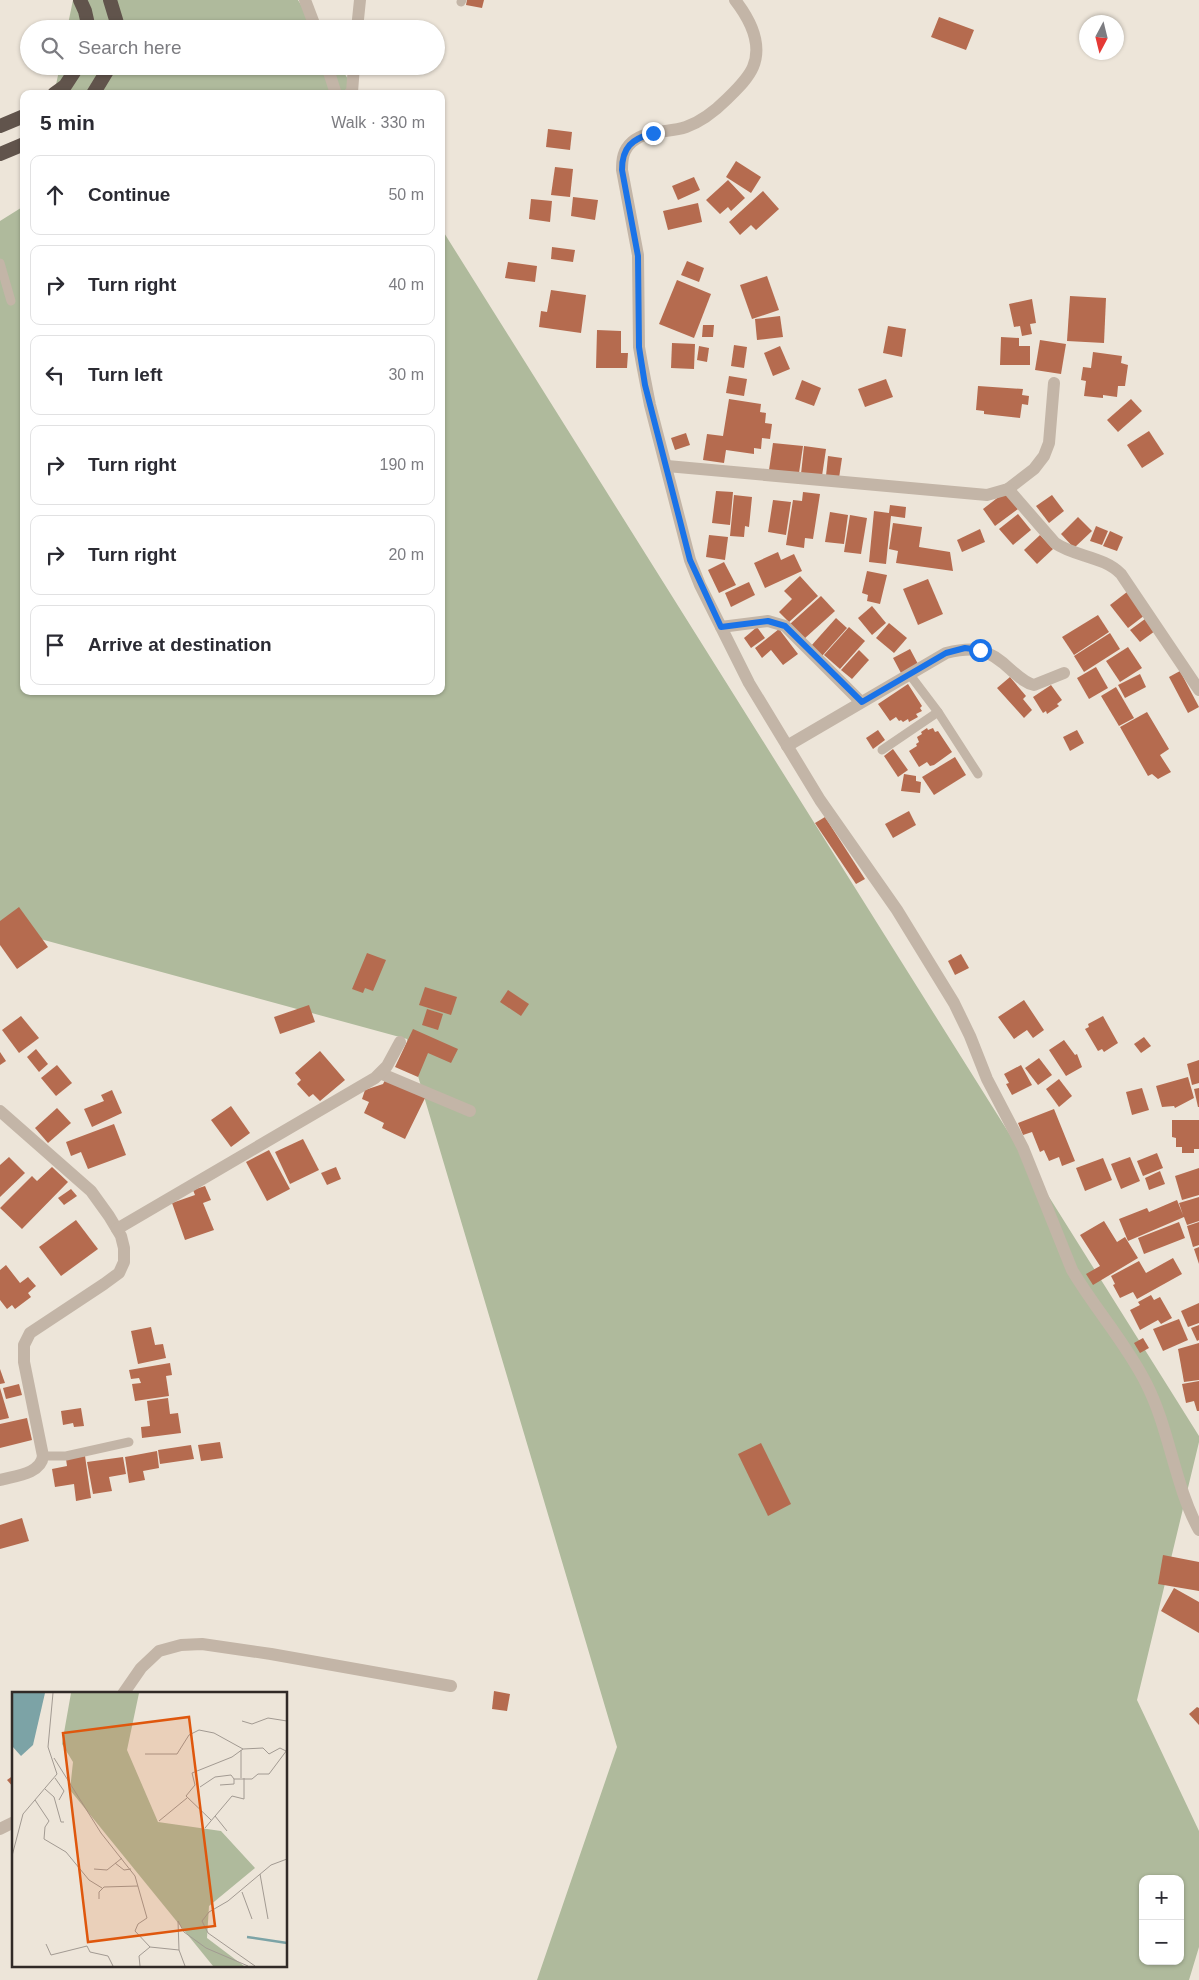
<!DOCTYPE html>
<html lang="en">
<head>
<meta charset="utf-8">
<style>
  body { margin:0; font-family:Helvetica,sans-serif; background:#f7f7f7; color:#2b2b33 }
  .controls { position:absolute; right:15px; bottom:15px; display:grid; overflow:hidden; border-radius:10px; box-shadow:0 1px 4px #0004 }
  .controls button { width:45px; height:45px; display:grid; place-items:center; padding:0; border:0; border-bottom:1px solid #e1e1e2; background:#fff; color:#2b2b33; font:25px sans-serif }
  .compass { position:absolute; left:1079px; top:15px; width:45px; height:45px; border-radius:50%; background:#fff; box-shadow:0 1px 4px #0004; rotate:187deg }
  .stop { position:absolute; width:15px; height:15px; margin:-11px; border:4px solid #1a73e8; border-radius:50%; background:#fff }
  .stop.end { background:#1a73e8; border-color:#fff; box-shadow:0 1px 5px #0008 }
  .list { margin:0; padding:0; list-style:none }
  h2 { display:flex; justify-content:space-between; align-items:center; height:65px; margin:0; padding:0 20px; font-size:21px }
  h2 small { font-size:16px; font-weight:400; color:#7c7c81 }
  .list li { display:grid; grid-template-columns:32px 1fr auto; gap:15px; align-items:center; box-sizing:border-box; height:80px; margin:0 10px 10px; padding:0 10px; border:1px solid #e1e1e2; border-radius:10px }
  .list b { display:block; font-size:19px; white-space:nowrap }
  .list em { font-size:16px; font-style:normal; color:#7c7c81 }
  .icon { flex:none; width:28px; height:28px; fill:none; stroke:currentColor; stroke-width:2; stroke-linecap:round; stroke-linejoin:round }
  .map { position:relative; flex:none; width:1199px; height:1980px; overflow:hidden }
  .search { position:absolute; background:#fff; box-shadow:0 1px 4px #0004; left:20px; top:20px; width:425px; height:55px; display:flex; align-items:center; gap:12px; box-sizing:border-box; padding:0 18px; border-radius:28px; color:#7c7c81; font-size:19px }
  .panel { position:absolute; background:#fff; box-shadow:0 1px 4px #0004; left:20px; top:90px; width:425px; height:605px; border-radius:10px }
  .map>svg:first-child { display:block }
  .green { fill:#afba9c; fill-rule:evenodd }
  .building { fill:#b56b4f }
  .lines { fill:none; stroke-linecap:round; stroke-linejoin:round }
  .service { stroke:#c3b5a7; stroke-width:9 }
  .minor { stroke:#c3b5a7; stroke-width:12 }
  .tertiary { stroke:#c3b5a7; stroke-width:12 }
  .trunk { stroke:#61544c; stroke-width:14 }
  .route { stroke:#1a73e8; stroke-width:6 }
  .inset-river { fill:none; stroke:#7ca3a6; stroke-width:2.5 }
  .inset-road { fill:none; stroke:#a29a92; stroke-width:1 }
  .view { fill:#df570d; fill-opacity:0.15; stroke:#df570d; stroke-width:2.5 }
  .inset-edge { fill:none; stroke:#312a27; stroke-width:2.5 }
</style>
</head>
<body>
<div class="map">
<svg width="1199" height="1980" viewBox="0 0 1199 1980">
  <rect width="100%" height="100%" fill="#ede5d9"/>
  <g class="green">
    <path d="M73,0h225l18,29h-249z"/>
    <path d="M60,66h280l17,28h-303z"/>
    <path d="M24,206v485h417v-463l758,1208v6l-62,258 62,131v116l-10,33h-652l80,-233 -210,-708 -407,-111v-707zM1143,1879h37v82h-37z"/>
  </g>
  <g class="building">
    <path d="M467,0h17l-2,8 -16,-3z"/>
    <path d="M939,17l35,13 -8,20 -35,-13z"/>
    <path d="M548,129l24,3 -2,18 -24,-3z"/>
    <path d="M736,161l25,16 -10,16 -25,-16z"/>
    <path d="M555,167l18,2 -3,28 -19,-2z"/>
    <path d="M694,177l6,13 -22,10 -6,-14z"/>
    <path d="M728,180l17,18 -14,13 -3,-4 -8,7 -14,-14z"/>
    <path d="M763,191l16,18 -23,21 -5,-5 -11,10 -11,-13z"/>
    <path d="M573,197l25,3 -3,20 -24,-4z"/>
    <path d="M531,199l21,2 -2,21 -21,-3z"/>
    <path d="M698,203l4,19 -34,8 -5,-19z"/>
    <path d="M552,247l23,3 -2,12 -22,-3z"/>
    <path d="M687,261l17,7 -5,14 -18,-7z"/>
    <path d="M508,262l29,4 -2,16 -30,-4z"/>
    <path d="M767,276l12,34 -27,9 -12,-34z"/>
    <path d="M677,280l34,14 -17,44 -35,-14z"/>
    <path d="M551,290l35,5 -5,38 -42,-6 2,-16 6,1z"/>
    <path d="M1070,296l36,2 -2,45 -37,-2z"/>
    <path d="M1032,299l4,24 -6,1 2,10 -10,2 -2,-10 -6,1 -5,-23z"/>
    <path d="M780,316l3,21 -26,3 -2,-21z"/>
    <path d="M703,325h11l-1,12h-11z"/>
    <path d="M888,326l18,3 -4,28 -19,-4z"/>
    <path d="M597,330l24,1v22h7l-1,15h-31z"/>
    <path d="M1001,337l18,1v8h11v19h-30z"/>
    <path d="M1040,340l26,4 -5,30 -26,-4z"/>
    <path d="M672,343l23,1 -1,25 -23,-1z"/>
    <path d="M734,345l13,2 -3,21 -13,-2z"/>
    <path d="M699,346l10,2 -2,14 -10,-2z"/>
    <path d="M780,346l10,23 -17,7 -9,-23z"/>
    <path d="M1093,352l29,4 -1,7 7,2 -3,21h-7l-1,11 -14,-2v3l-19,-2 2,-15 -5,-1 2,-13 8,1z"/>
    <path d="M729,376l18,3 -3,17 -18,-3z"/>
    <path d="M886,379l7,18 -28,10 -7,-18z"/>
    <path d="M802,380l19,8 -7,18 -19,-7z"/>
    <path d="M978,386l45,3 -1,6 7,1 -1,9 -6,-1 -2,14 -36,-4v-3l-8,-1z"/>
    <path d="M729,399l32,5 -1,8 6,1 -1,10 7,1 -2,15 -8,-1 -1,11 -7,-1v6l-28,-4 -2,13 -21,-3 4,-26 16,2z"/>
    <path d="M1131,399l11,12 -24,21 -11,-12z"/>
    <path d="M1149,431l15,23 -22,14 -15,-23z"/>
    <path d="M686,433l4,12 -15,5 -4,-12z"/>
    <path d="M773,443l30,3 -4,27 -30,-3z"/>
    <path d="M804,446l22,3 -4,27 -21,-2z"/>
    <path d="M828,456l14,2 -3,20 -13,-2z"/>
    <path d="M716,491l17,1 -3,33 -18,-2z"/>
    <path d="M803,492l17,2 -7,45 -8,-1 -1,10 -18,-3 7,-45 9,1z"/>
    <path d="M1005,492l13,17 -23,17 -12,-17z"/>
    <path d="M734,495l18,2 -3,30 -4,-1 -1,11 -14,-1z"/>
    <path d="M1052,495l12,16 -15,12 -13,-17z"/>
    <path d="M773,500l18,2 -5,33 -18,-3z"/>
    <path d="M890,505l16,2 -1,11 -14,-2 -5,48 -17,-2 5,-51 15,2z"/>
    <path d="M830,512l18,3 -4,29 -19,-2z"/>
    <path d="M1018,514l13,16 -18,15 -14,-16z"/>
    <path d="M850,515l17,3 -6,36 -17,-2z"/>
    <path d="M1078,517l14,14 -18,17 -13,-14z"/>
    <path d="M893,523l29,4 -3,20 31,5 3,19 -57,-8 2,-12 -9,-2z"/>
    <path d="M1096,526l12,5 -6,14 -12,-4z"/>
    <path d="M980,529l5,13 -23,10 -5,-12z"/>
    <path d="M1110,531l13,6 -6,14 -14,-5z"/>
    <path d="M709,535l19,2 -3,23 -19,-3z"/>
    <path d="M1040,535l13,14 -16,15 -13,-14z"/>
    <path d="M778,552l3,8 13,-6 8,17 -37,17 -11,-25z"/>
    <path d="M724,562l12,23 -17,8 -11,-23z"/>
    <path d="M867,571l20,4 -7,29 -13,-3 1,-6 -6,-2z"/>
    <path d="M800,576l18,20 -29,26 -10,-10 13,-13 -8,-8z"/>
    <path d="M928,579l15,35 -25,11 -15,-36z"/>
    <path d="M749,582l6,13 -24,12 -6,-14z"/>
    <path d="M1127,592l18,23 -17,13 -18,-23z"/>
    <path d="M821,596l14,15 -31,28 -14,-15z"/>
    <path d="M872,606l14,17 -14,12 -14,-17z"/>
    <path d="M1098,615l11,17 -35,23 -12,-18z"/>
    <path d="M836,618l11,10 -25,28 -11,-10z"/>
    <path d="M1145,619l10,12 -15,11 -10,-12z"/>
    <path d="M889,623l18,15 -13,15 -18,-15z"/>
    <path d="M757,627l8,11 -14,10 -7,-10z"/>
    <path d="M849,627l16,14 -25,28 -16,-14z"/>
    <path d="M779,629l19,25 -15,11 -12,-15 -9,8 -7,-10z"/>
    <path d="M1110,633l10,16 -36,23 -10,-16z"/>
    <path d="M1128,647l14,21 -22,14 -14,-21z"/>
    <path d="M910,649l8,15 -17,9 -8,-15z"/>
    <path d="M859,650l10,10 -17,19 -11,-9z"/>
    <path d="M1096,667l12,21 -19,11 -12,-21z"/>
    <path d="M1180,671l19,36 -11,6 -19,-36z"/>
    <path d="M1140,674l6,13 -21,11 -7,-13z"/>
    <path d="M1010,677l16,19 -3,3 9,11 -8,8 -27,-30z"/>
    <path d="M908,684l14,22 -2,2 2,3 -6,3 2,3 -9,5 -1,-3 -5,3 -2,-2 -2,1 -3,-4 -6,4 -12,-17z"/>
    <path d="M1051,685l11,15 -5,4 2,2 -12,8 -1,-3 -3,2 -10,-16z"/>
    <path d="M1116,687l18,31 -15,8 -18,-30z"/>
    <path d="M1147,712l22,37 -9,6 11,17 -13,7 -6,-5 -4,2 -28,-49z"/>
    <path d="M927,728l1,2 5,-2 2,4 3,-1 14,21 -18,13 -4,1 -3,-4 -8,5 -10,-16 8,-5 -1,-2 3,-2 -2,-5 5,-3 -1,-2z"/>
    <path d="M878,730l7,10 -12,9 -7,-11z"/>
    <path d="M1077,730l7,13 -14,8 -7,-14z"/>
    <path d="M893,749l15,21 -10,7 -14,-21z"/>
    <path d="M955,757l11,18 -32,20 -12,-18z"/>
    <path d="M904,774l12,2v5l5,1 -1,11 -19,-2z"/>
    <path d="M909,811l7,14 -23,13 -8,-14z"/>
    <path d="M825,817l40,62 -9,5 -41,-61z"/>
    <path d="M19,907l29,40 -31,22 -17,-24v-24z"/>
    <path d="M367,953l19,7 -13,31 -8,-3 -2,5 -11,-4z"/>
    <path d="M961,954l8,14 -14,7 -7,-14z"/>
    <path d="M425,987l32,10 -6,18 -32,-10z"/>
    <path d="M508,990l21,14 -8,12 -21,-14z"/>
    <path d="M1024,1000l20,30 -11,8 -6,-8 -13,9 -16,-22z"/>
    <path d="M309,1005l6,17 -35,12 -6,-17z"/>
    <path d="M427,1009l16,5 -5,16 -16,-5z"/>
    <path d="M21,1016l18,22 -20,15 -17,-23z"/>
    <path d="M1103,1016l15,27 -14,9 -2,-3 -4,2 -13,-22 4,-2 -1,-3z"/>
    <path d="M413,1029l45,20 -7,14 -23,-10 -10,24 -23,-10z"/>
    <path d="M1144,1037l7,9 -10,7 -7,-9z"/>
    <path d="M1064,1040l11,15 2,-1 5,13 -16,9 -17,-26z"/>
    <path d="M36,1049l12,15 -9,8 -12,-15z"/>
    <path d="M320,1051l25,29 -25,21 -7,-7 -4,3 -12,-13 4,-4 -6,-7z"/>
    <path d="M0,1052l6,9 -6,4z"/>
    <path d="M1039,1058l13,17 -14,10 -13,-17z"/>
    <path d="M1199,1060v23l-7,2 -5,-21z"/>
    <path d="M57,1065l15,18 -16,13 -15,-18z"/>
    <path d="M1021,1065l11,20 -20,10 -6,-11 3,-1 -5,-9z"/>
    <path d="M1188,1077l6,21 -19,10 -1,-2 -12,1 -6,-21z"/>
    <path d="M386,1078l40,18 -21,43 -23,-11 2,-5 -20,-10 5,-11 -7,-3 3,-9 18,-6z"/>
    <path d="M1059,1079l13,17 -13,11 -13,-18z"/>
    <path d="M1142,1088l7,22 -17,5 -6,-23z"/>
    <path d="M1199,1088v19h-1l-4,-18z"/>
    <path d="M112,1090l10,23 -30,14 -8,-18 20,-8 -3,-6z"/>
    <path d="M231,1106l19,27 -19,14 -20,-27z"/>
    <path d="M57,1108l14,15 -23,20 -13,-15z"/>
    <path d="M1054,1109l21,52 -13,5 -3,-9 -10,4 -5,-11 -4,2 -8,-20 -9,3 -5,-12z"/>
    <path d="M1172,1120h27v29h-5v4h-12v-6h-6v-9l-4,-1z"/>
    <path d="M114,1124l12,31 -38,14 -7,-17 -10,4 -5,-14z"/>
    <path d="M303,1139l16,31 -29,14 -15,-32z"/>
    <path d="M269,1150l21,39 -23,12 -21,-39z"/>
    <path d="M1157,1153l6,15 -20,8 -6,-15z"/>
    <path d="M9,1157l16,16 -25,24v-32z"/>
    <path d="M1130,1157l10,24 -19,8 -10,-25z"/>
    <path d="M1103,1158l9,22 -27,11 -9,-23z"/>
    <path d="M52,1167l16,15 -46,47 -22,-21 32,-32 5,5z"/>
    <path d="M336,1167l5,12 -14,6 -6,-12z"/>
    <path d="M1199,1168v27l-17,5 -7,-24z"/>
    <path d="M1160,1171l5,13 -16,6 -4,-12z"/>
    <path d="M205,1186l6,14 -8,3 11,27 -29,10 -13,-37 23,-8 -2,-5z"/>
    <path d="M71,1189l6,7 -13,9 -6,-7z"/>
    <path d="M1199,1197v24l-12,4 -3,-8 -56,24 -9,-22 28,-11 2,4 28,-12 6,15 -4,-12z"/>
    <path d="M76,1220l22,29 -37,27 -22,-29z"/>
    <path d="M1104,1221l13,21 8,-5 13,21 -45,27 -7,-11 14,-8 -20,-31z"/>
    <path d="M1179,1222l6,16 -41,16 -6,-16z"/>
    <path d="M1199,1222v23l-6,2 -6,-21z"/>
    <path d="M1199,1247v17l-5,-15z"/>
    <path d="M1173,1258l9,16 -45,25 -4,-7 -13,6 -7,-13 2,-1 -4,-8 28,-15 7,12z"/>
    <path d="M6,1265l14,18 8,-6 8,9 -8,7 3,4 -16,12 -3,-4 -5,4 -7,-9v-30z"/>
    <path d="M1151,1295l3,5 6,-3 12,21 -11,6 -3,-4 -18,10 -10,-20 10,-5 -2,-3z"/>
    <path d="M1199,1303v20l-11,4 -7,-16z"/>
    <path d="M1179,1319l9,21 -25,11 -10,-22z"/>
    <path d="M1199,1325v15l-2,1 -6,-13z"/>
    <path d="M151,1327l4,18 8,-1 3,14 -28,6 -7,-33z"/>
    <path d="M1143,1338l6,10 -9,5 -6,-10z"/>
    <path d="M1199,1343v37l-15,2 -6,-33z"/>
    <path d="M170,1363l2,12 -6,1 3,20 -34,5 -3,-17 9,-1 -2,-5 -8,1 -2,-9z"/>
    <path d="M0,1369l5,14 -5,1z"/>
    <path d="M1199,1381v30h-2l-3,-10 -8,2 -4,-19z"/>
    <path d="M19,1384l3,11 -16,4 -3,-11z"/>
    <path d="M0,1388l9,30 -9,2z"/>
    <path d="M168,1398l2,16 8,-1 3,20 -39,5 -1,-11 9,-1 -3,-25z"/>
    <path d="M81,1408l3,18 -10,1 -1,-4 -10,2 -2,-14z"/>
    <path d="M27,1418l5,22 -32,8v-24z"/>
    <path d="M220,1442l3,16 -22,3 -3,-16z"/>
    <path d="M761,1443l30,61 -23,12 -30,-62z"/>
    <path d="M191,1445l3,14 -34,5 -2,-14z"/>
    <path d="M157,1451l2,17 -16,3 2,9 -16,3 -4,-26z"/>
    <path d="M85,1456l6,42 -15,3 -2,-17 -19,3 -3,-18 15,-3 -1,-7z"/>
    <path d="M123,1457l3,17 -17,3 3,14 -19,3 -6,-32z"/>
    <path d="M22,1518l7,23 -29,8v-24z"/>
    <path d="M1163,1555l36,7v29l-41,-7z"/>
    <path d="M1174,1588l25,14v31l-38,-22z"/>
    <path d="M494,1691l16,3 -3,17 -15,-2z"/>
    <path d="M1197,1707l2,1v17l-10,-11z"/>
    <path d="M14,1775v13l-7,-8z"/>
  </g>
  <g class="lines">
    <g class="service">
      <path d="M461,2l1,-2"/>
      <path d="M0,263l11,38"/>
      <path d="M910,675l28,37 40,62"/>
      <path d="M882,750l56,-38"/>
      <path d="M43,1456h23l63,-14"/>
    </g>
    <g class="minor">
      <path d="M735,0c14,18 28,43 18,67 -5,12 -17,23 -26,32 -12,12 -24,22 -41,28 -17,6 -39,2 -54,15 -9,8 -10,17 -10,28l16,85 1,92 3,17 8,41 40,155 10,25 49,98 71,117 77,110 57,93 16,33 17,43 36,69 49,122c23,39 54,73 74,113 24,47 28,101 53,147"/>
      <path d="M667,466l320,29 21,-6 26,-20 10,-13 5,-13 5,-60"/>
      <path d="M1008,489l47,54c20,14 49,13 66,31l78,116"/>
      <path d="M721,627l47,-6 17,5 76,76"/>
      <path d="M787,746l159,-93c29,-7 42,-5 65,17 7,6 14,13 23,15l30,-12"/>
      <path d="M382,1074l88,37"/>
      <path d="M0,1111l91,80 18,25 12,20 3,12v14l-5,11 -15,11 -74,49 -6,12v17l19,94c-2,18 -29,20 -43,24"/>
      <path d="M117,1229l258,-151 12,-12 13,-24"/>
      <path d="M123,1694l18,-26 18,-17 22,-6 21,-1 69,10 180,32"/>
      <path d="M0,1829l14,-7"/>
    </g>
    <g class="tertiary">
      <path d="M305,0l11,29"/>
      <path d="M357,29l3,-29"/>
      <path d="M327,66l9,28"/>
      <path d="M349,94l3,-2 2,-26"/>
    </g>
    <g class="trunk">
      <path d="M80,0l5,11 4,18"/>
      <path d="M110,0l7,23v6"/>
      <path d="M54,94l11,-8 13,-20"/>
      <path d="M93,94l17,-28"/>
      <path d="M0,126l24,-10"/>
      <path d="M0,154l24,-10"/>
    </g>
  </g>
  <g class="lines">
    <path class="route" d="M653,133c-21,6 -31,14 -31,37l16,86 1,91 6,38 45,175 31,67 47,-6 17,5 77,76 84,-49 19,-5 15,2"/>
  </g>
  <g transform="translate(12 1692)">
    <rect width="275" height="275" fill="#ede5d9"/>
    <path d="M59,1h68l-12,57 31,72 63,9 34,37 -46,38 -2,32 37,28h-31l-143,-176 3,-28 -11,-18z" fill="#afba9c"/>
    <path d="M0,1h33l-12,52 -12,11 -9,-10z" fill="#7ca3a6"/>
    <path class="inset-river" d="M235,245l40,6"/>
    <path class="inset-road" d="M230,29l10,3 16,-6 19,3M229,58v28M133,62h32l12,-19 10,-5 15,3 29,16 20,-1 6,6 11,-6 6,3M42,66l47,75 34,43 12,42 -9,6 -3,7 15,16M43,86l9,13 -5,9M222,87h18l6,-5h11l18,-24M188,95l15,-10 16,-2 3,4v5l-14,1M33,97l9,8 7,25h3M23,108l14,21 -4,6 -1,12 22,13 23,28 13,8M203,124l12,15M199,128l-25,-24 9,-11 -3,-12 40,-16 11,-8M147,129l28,-23M193,136l27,-32 12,3v-21M0,164l11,-42 34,-40 -9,-27 5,-54M103,171l9,7 7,-1M82,177l13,1 15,-12M248,182l8,45M230,200l10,27M0,201v27M87,207v-7l5,-5 34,-1M34,252l5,11 36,-9 3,6 18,4 5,10M128,274l-1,-10 11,-9 29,3M173,274l-6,-16 -1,-29 6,11 22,16 42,18M243,274l-47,-33 -6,-12 7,-9 19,-11 43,-36 16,-6"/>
    <path class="view" d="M177,25l26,209 -127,16 -25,-209z"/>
    <rect width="275" height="275" class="inset-edge"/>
  </g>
</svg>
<div class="controls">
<button>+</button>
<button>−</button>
</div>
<svg class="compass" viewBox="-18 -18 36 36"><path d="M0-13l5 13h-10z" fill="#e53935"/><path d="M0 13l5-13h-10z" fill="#7c7c81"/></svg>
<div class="stop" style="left:980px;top:650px"></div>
<div class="stop end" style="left:653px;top:133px"></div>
<div class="search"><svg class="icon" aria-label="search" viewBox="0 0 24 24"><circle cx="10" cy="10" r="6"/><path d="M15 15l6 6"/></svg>Search here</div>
<section class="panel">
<h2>5 min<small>Walk · 330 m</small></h2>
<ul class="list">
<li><svg class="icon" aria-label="ahead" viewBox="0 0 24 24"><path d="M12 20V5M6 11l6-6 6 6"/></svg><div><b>Continue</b></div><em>50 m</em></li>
<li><svg class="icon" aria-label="right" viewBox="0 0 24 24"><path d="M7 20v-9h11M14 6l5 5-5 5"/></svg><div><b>Turn right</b></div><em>40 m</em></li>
<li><svg class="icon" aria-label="left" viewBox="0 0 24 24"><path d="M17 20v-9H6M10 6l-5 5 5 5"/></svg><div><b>Turn left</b></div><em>30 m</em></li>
<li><svg class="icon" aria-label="right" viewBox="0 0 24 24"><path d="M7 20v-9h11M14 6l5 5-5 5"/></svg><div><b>Turn right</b></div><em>190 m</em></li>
<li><svg class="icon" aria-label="right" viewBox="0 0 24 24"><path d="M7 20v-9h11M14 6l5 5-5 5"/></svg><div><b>Turn right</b></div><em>20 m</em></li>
<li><svg class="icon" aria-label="arrive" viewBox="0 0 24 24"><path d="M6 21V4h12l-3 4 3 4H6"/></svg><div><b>Arrive at destination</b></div></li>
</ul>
</section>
</div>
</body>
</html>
